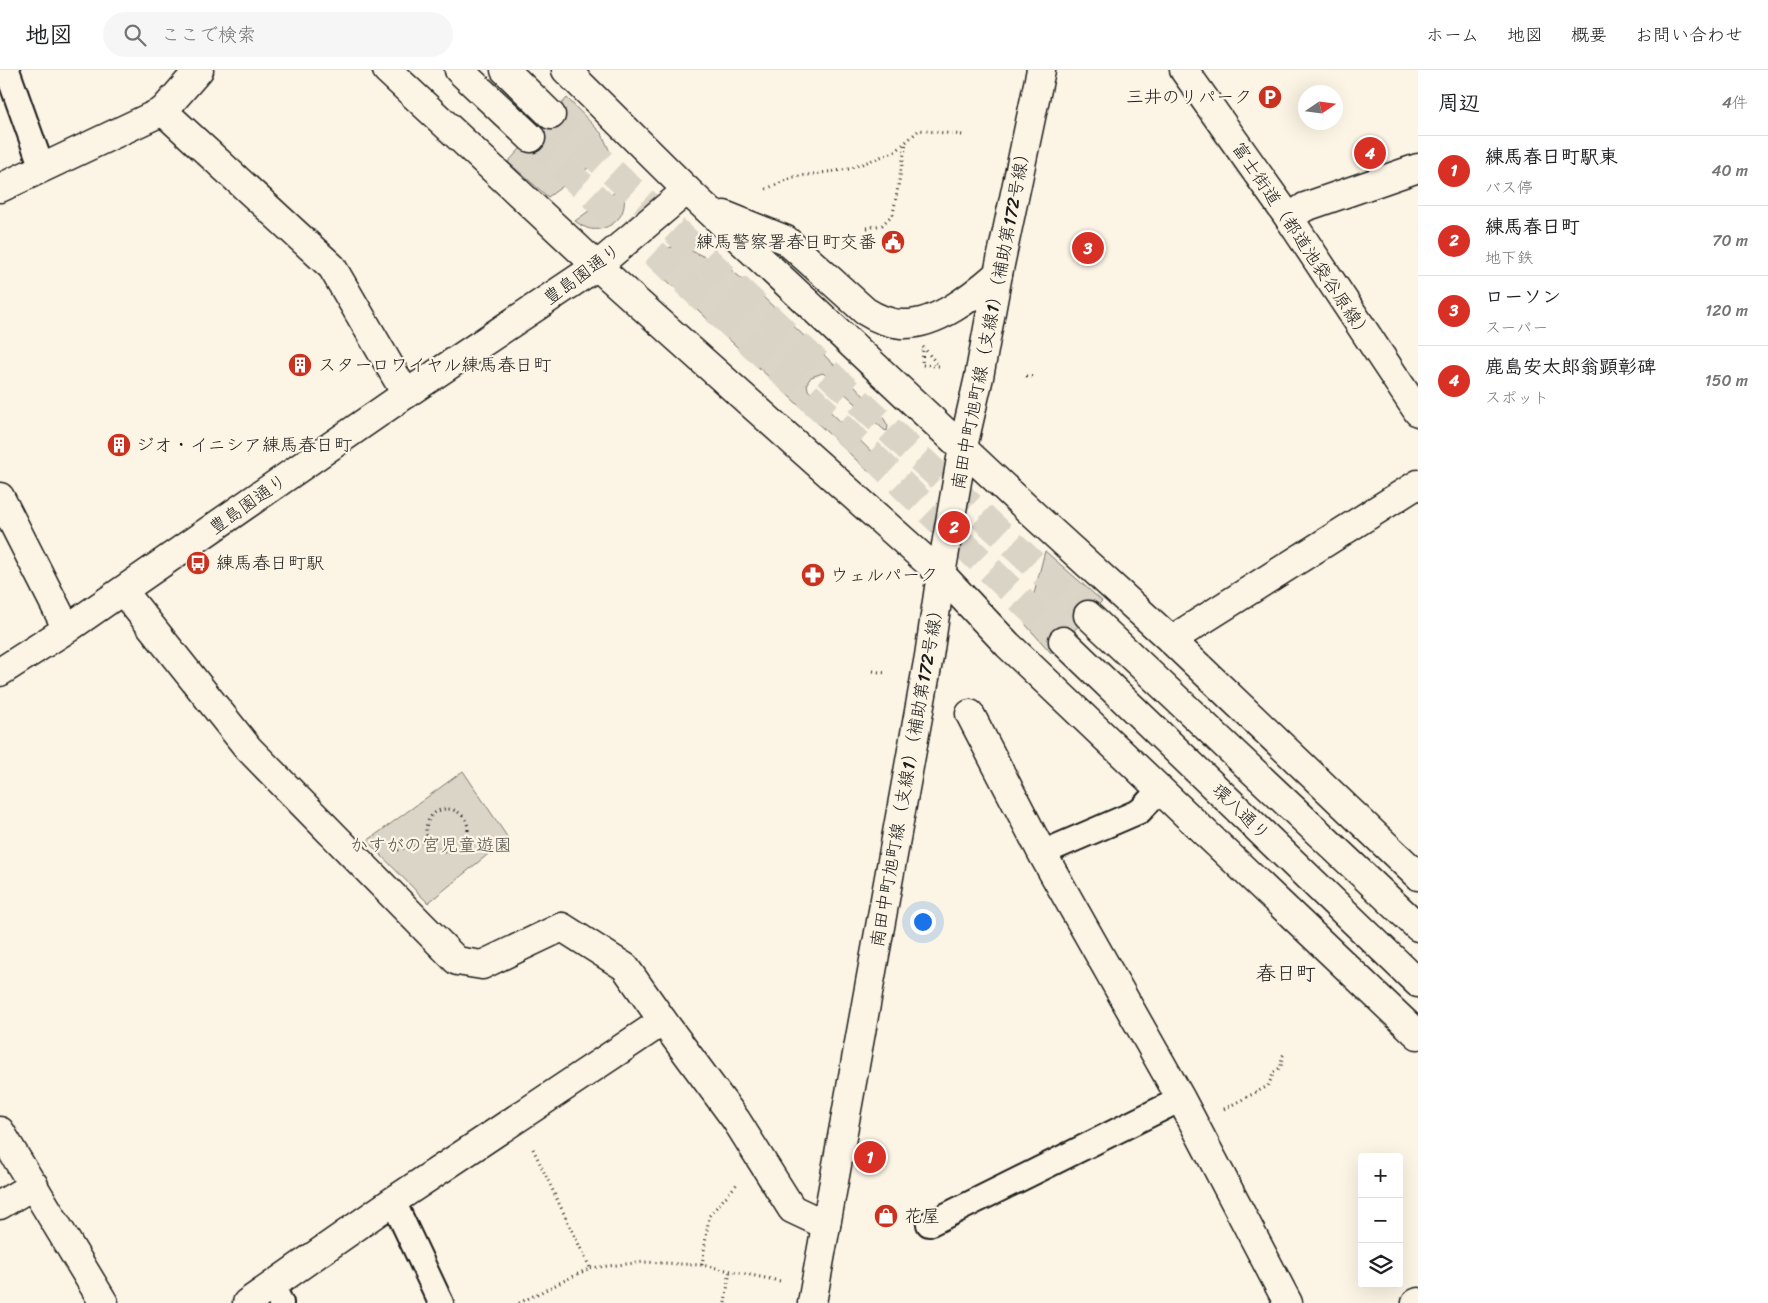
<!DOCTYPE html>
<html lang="ja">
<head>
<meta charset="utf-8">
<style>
  body { margin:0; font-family:Sriracha,"Klee One",sans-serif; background:#f6f6f6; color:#202124 }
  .controls { position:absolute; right:15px; bottom:15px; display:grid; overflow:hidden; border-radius:5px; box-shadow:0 5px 20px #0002 }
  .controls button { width:45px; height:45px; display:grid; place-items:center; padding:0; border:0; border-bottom:1px solid #e0e0e0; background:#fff; color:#202124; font:25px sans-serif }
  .compass { position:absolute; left:1298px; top:15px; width:45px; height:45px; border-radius:50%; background:#fff; box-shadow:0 5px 20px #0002; rotate:77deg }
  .you { position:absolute; left:922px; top:851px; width:18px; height:18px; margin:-12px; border:4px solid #fff; border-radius:50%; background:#1a73e8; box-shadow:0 0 0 8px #1a73e833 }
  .badge { display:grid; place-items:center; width:32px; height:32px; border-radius:50%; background:#d93025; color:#fff; font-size:16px; font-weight:700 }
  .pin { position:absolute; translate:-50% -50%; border:2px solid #fff; box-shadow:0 1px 5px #0006 }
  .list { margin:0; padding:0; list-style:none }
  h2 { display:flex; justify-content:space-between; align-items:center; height:65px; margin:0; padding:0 20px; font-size:21px }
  h2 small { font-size:16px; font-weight:400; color:#757577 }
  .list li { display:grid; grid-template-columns:32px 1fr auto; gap:15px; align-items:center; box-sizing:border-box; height:70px; padding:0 20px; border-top:1px solid #e0e0e0 }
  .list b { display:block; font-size:19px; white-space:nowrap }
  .list p { margin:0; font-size:16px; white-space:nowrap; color:#757577 }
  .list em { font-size:16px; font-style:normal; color:#757577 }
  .icon { flex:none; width:28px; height:28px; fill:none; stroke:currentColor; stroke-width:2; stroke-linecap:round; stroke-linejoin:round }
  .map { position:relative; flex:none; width:1418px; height:1233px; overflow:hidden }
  header { display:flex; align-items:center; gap:30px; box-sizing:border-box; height:70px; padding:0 25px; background:#fff; border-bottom:1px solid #e0e0e0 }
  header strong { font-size:24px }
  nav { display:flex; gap:28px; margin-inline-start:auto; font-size:18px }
  .search { width:350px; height:45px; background:#f6f6f6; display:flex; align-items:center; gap:12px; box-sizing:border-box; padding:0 18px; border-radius:28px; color:#757577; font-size:19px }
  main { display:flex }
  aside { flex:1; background:#fff }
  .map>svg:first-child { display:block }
  .green { fill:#dbd5c8; stroke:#7c7872 }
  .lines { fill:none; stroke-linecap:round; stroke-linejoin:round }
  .primary-tunnel { stroke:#dad4c7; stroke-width:28; stroke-dasharray:28 14; stroke-linecap:butt }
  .service-casing { stroke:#1c1c1c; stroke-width:28 }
  .minor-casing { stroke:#1c1c1c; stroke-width:31 }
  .tertiary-casing { stroke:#1c1c1c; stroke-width:31 }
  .secondary-casing { stroke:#1c1c1c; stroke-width:31 }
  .primary-casing { stroke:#1c1c1c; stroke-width:31 }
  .path { stroke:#1c1c1c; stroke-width:3; stroke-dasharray:1 4; stroke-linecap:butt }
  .service { stroke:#fcf5e5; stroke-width:24 }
  .minor { stroke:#fcf5e5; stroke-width:28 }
  .tertiary { stroke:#fcf5e5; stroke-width:28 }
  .secondary { stroke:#fcf5e5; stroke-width:28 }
  .primary { stroke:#fcf5e5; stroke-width:28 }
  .labels { text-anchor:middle; stroke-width:4.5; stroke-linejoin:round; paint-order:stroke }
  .poi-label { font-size:18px; fill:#1c1c1c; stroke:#fcf5e5; text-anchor:start }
  .street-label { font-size:18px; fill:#1c1c1c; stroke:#fcf5e5 }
  .park-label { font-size:18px; fill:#555450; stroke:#fcf5e5 }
  .quarter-label { font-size:20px; fill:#1c1c1c; stroke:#fcf5e5 }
</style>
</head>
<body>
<header>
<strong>地図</strong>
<div class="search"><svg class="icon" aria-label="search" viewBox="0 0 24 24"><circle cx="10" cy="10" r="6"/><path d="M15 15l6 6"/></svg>ここで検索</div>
<nav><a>ホーム</a><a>地図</a><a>概要</a><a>お問い合わせ</a></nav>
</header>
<main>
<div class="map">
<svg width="1418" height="1233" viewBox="0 0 1418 1233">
  <rect width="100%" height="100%" fill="#fcf5e5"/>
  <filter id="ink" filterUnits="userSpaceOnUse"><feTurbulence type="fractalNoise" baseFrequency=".02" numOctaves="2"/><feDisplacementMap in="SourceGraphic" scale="10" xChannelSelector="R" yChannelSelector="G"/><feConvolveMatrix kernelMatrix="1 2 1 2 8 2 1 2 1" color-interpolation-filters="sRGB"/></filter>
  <g filter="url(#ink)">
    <g class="green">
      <path d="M567,28l35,36 8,18 -62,45 -40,-35z"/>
      <path d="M622,117c6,19 1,34 -18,41 -6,2 -14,2 -19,-1 -4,-1 -7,-4 -10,-6z"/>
      <path d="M672,177l22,5 35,16 32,27 87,83 36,41 4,7 -1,5 -3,-1 -61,-57 -12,4 -4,6 1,7 72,70c3,6 -2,12 -8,13l-4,-2 -209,-198c-10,-15 -3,-24 13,-26z"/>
      <path d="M1045,481l57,50 -50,53 -26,-29z"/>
      <path d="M463,701l45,67 -80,65 -61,-62z"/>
    </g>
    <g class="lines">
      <g class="primary-tunnel">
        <path d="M551,45l537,500"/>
        <path d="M531,68l349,325 183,178"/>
      </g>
      <g class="service-casing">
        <g id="service">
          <path d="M7,0l35,98"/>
          <path d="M1042,783l98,-42 20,-22"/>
          <path d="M393,1131l48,102"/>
          <path d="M929,1154l252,-125"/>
          <path d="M272,1216l9,17"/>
        </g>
      </g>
      <g class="minor-casing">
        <g id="minor">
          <path d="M163,41l169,156 74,127"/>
          <path d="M0,118l163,-77 36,-41"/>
          <path d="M1289,148l16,-11 113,-39"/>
          <path d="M0,427l67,132"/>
          <path d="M123,521l125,157 209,213 25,4 80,-38 63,40 38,54 73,99 56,89 34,16"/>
          <path d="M1171,570l247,-156"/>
          <path d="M970,644l72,139 139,246 107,204"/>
          <path d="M0,1061l104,172"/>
          <path d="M0,1135l34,-20"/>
          <path d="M247,1233l146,-102 270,-180"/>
          <path d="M1416,1233l2,-1"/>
        </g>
      </g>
      <g class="tertiary-casing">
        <path id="tertiary" d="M0,602l67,-43 339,-235 191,-128 90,-76"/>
      </g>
      <g class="secondary-casing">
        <g id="secondary">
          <path d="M1184,0l105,148 129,194"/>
          <path d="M812,1233l117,-647 12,-82 22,-127 16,-70 19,-103 43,-204"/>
        </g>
      </g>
      <g class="primary-casing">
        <g id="primary">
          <path d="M387,0l210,196 344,308 67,71 410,390"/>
          <path d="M459,0l72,68"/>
          <path d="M505,0l46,45"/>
          <path d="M566,0l121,120 348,326 136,124 247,236"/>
          <path d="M724,145l62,25 79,71c11,7 22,12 36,13 35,2 72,-28 97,-50"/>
          <path d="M1088,545l330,312"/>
          <path d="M1063,571l355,342"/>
        </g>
      </g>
      <g class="path">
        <path d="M766,119l27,-12 56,-8 47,-18 23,-21 44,5"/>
        <path d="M867,158l15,-3 11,-11 13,-71"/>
        <path d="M923,277l16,19 -17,-1z"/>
        <path d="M1026,306l9,1"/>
        <path d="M873,601l13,2"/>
        <circle cx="447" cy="760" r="21"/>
        <path d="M398,780l30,-10"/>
        <path d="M1224,1039l44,-23 6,-14 7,-5 1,-10 2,-3"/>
        <path d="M533,1079l57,119"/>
        <path d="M702,1195l7,-49 28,-32"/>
        <path d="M519,1233l71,-35 54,-6 58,3 78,16"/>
        <path d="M725,1233l5,-33"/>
      </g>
      <use href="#service" class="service"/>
      <use href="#minor" class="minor"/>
      <use href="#tertiary" class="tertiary"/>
      <use href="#secondary" class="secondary"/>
      <use href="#primary" class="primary"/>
    </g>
  </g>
  <defs>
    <g id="parking-disc" transform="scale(1.25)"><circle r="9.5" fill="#c8321e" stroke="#fcf5e5"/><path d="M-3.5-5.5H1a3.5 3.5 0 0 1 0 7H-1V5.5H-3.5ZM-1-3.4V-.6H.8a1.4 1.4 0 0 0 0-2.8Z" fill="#fff"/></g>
    <g id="civic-disc" transform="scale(1.25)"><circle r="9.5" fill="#c8321e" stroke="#fcf5e5"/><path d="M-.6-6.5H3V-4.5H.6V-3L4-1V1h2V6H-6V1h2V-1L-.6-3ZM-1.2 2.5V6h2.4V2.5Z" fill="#fff"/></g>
    <g id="building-disc" transform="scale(1.25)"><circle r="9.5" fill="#c8321e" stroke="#fcf5e5"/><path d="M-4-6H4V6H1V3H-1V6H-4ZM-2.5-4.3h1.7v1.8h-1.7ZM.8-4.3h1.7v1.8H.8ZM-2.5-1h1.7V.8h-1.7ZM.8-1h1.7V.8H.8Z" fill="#fff"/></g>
    <g id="bus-disc" transform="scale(1.25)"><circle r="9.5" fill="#c8321e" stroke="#fcf5e5"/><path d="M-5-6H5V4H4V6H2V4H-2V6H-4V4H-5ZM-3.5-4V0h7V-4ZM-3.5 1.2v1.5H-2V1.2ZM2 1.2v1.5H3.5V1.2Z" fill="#fff"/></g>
    <g id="pharmacy-disc" transform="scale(1.25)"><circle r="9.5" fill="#c8321e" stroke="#fcf5e5"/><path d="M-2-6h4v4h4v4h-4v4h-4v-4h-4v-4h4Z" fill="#fff"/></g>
    <g id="shop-disc" transform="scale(1.25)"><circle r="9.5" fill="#c8321e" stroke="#fcf5e5"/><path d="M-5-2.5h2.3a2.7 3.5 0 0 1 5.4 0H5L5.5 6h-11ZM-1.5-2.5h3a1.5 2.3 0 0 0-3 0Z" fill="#fff"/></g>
  </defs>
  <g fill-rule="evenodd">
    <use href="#parking-disc" x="1270" y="27"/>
    <use href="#civic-disc" x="893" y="172"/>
    <use href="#building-disc" x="300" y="295"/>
    <use href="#building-disc" x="119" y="375"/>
    <use href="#bus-disc" x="198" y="493"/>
    <use href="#pharmacy-disc" x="813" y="505"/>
    <use href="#shop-disc" x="886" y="1146"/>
  </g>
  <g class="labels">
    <g class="poi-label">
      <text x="1252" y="33" text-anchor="end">三井のリパーク</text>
      <text x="876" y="178" text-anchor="end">練馬警察署春日町交番</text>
      <text x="318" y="301">スターロワイヤル練馬春日町</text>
      <text x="136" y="381">ジオ・イニシア練馬春日町</text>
      <text x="216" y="499">練馬春日町駅</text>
      <text x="830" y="511">ウェルパーク</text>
      <text x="904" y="1152">花屋</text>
    </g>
    <g class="street-label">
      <text transform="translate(1302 171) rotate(56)" y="6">富士街道（都道池袋谷原線）</text>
      <text transform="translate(582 204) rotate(-36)" y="6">豊島園通り</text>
      <text transform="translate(991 247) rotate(-79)" y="6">南田中町旭町線（支線1）（補助第172号線）</text>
      <text transform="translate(248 434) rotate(-35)" y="6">豊島園通り</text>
      <text transform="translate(907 704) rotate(-80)" y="6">南田中町旭町線（支線1）（補助第172号線）</text>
      <text transform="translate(1241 742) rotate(44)" y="6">環八通り</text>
    </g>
    <g class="park-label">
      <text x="431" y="781">かすがの宮児童遊園</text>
    </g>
    <g class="quarter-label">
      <text x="1286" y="910">春日町</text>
    </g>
  </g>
</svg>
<div class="controls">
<button>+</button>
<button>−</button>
<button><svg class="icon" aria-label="layers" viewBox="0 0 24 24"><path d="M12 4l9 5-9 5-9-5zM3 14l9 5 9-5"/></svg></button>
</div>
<svg class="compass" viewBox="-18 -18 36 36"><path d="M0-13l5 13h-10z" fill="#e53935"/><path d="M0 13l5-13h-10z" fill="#757577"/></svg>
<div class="you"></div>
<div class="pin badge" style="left:870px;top:1087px">1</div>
<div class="pin badge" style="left:954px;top:457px">2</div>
<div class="pin badge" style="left:1088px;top:178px">3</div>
<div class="pin badge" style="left:1370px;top:83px">4</div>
</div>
<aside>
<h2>周辺<small>4件</small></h2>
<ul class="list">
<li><span class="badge">1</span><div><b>練馬春日町駅東</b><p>バス停</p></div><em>40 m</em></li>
<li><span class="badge">2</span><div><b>練馬春日町</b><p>地下鉄</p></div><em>70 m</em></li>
<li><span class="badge">3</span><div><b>ローソン</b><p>スーパー</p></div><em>120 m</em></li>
<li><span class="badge">4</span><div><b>鹿島安太郎翁顕彰碑</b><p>スポット</p></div><em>150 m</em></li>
</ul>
</aside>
</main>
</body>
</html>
